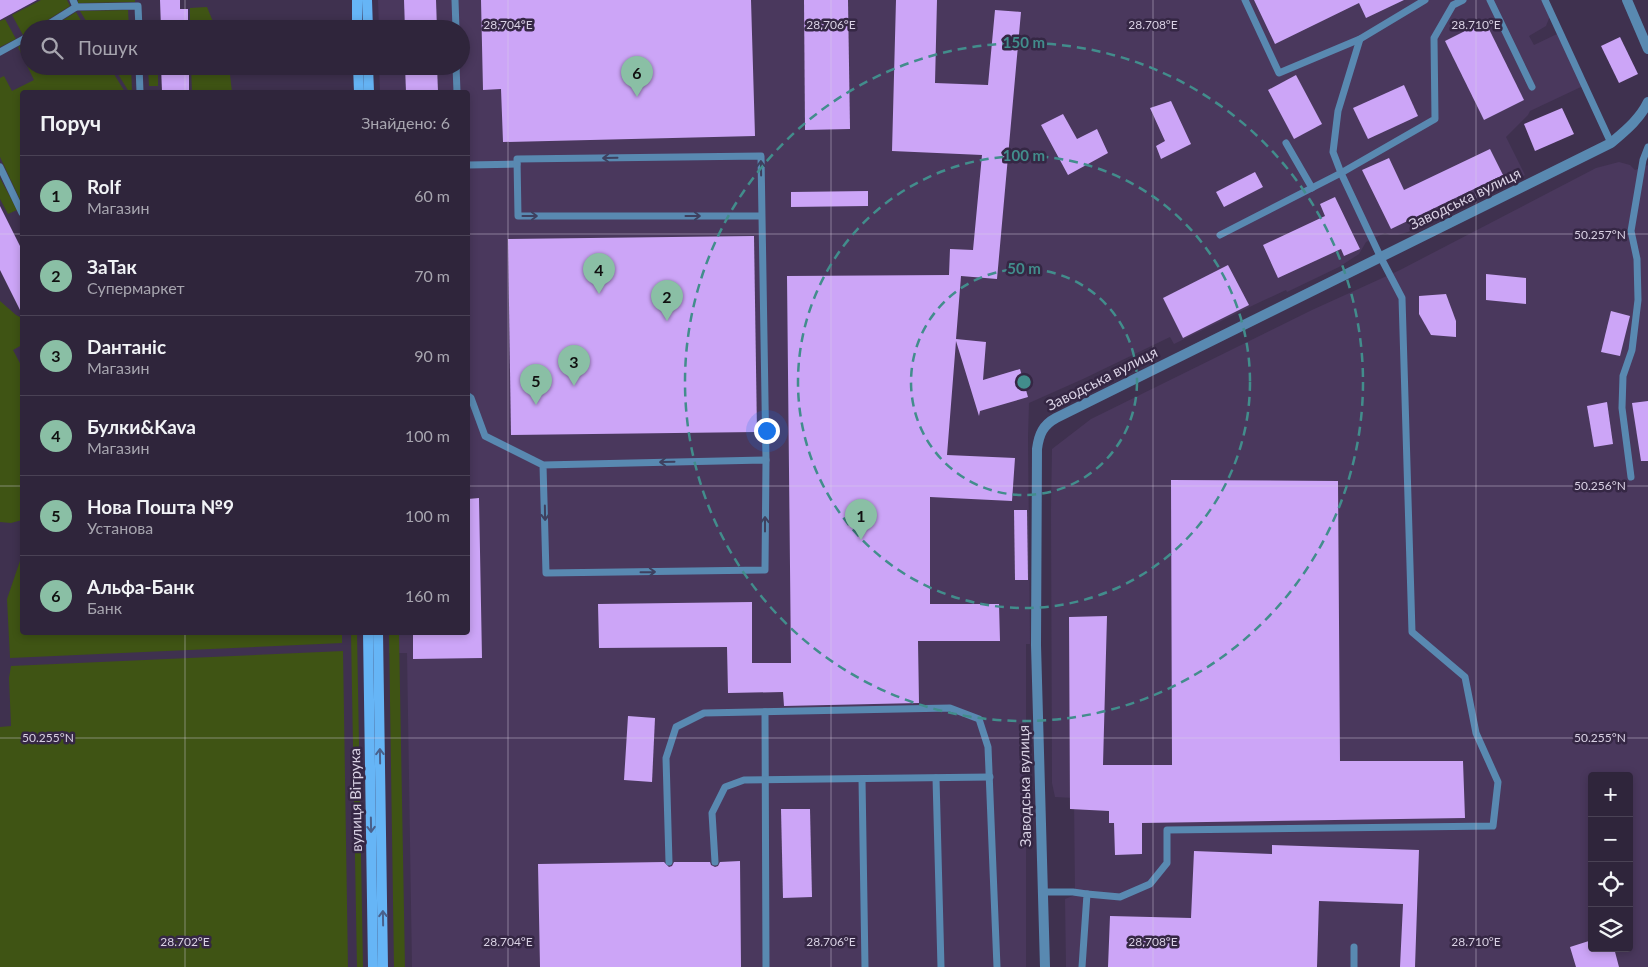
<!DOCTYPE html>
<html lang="uk">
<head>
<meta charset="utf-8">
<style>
  body { margin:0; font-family:Lato,sans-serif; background:#3b3146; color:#f1f3f6 }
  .controls { position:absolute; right:15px; bottom:15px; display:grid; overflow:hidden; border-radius:5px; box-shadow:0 2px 8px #0003 }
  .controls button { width:45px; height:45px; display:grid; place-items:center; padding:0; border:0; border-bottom:1px solid #4a4255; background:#2f253b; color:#f1f3f6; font:25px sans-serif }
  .you { position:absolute; left:766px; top:430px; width:18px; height:18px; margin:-12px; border:4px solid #fff; border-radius:50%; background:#1a73e8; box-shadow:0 0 0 8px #1a73e833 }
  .badge { display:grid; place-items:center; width:32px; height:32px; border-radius:50%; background:#8abfa5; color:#111; font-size:16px; font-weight:700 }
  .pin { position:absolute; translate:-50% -41px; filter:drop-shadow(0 1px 2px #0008) }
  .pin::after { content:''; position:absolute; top:26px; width:18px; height:15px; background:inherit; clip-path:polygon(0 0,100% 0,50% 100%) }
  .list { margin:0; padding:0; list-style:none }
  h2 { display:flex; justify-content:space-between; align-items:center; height:65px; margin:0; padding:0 20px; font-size:21px }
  h2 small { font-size:16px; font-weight:400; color:#a7a5af }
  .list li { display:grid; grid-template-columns:32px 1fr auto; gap:15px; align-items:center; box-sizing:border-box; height:80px; padding:0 20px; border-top:1px solid #4a4255 }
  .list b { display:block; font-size:19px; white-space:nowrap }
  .list p { margin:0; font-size:16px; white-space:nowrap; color:#a7a5af }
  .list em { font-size:16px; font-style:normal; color:#a7a5af }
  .icon { flex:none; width:28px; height:28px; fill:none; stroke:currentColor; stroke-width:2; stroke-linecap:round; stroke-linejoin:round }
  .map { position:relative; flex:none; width:1648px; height:967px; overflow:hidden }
  .search { position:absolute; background:#2f253b; box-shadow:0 2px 8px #0003; left:20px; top:20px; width:450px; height:55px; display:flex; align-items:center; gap:12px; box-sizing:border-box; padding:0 18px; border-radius:28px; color:#a7a5af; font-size:19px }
  .panel { position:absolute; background:#2f253b; box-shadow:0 2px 8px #0003; left:20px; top:90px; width:450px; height:545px; border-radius:5px }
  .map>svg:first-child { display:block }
  .built { fill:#4a385d; fill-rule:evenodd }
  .green { fill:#3f5414 }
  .building { fill:#cca5f7 }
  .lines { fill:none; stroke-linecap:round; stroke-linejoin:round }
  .lane { stroke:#5989b1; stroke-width:7 }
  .street { stroke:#5989b1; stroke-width:10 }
  .secondary { stroke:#66b5f6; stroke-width:10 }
  .oneway { stroke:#3e405f }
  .oneway2 { stroke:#49608b }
  .ticks { fill:none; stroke:#d9d1e4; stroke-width:1; stroke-opacity:0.45 }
  .ring { fill:none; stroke:#428d8c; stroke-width:2.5; stroke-dasharray:9 6 }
  .labels { text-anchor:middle; stroke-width:5; stroke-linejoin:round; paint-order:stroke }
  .street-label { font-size:15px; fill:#d9d1e4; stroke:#352744 }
  .ticks-label { font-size:12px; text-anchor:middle; fill:#d9d1e4; stroke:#352744; stroke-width:5; stroke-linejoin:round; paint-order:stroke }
  .centre { fill:#428d8c; stroke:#352744; stroke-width:2.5 }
  .ring-label { font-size:15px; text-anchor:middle; font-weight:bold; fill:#428d8c; stroke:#352744; stroke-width:5; stroke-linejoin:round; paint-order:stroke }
</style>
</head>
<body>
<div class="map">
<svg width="1648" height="967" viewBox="0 0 1648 967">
  <rect width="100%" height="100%" fill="#3f314f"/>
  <g class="built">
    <path d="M378,0h1164l8,16 -4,10 -17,10 5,9 23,-11 26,52 -53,25 -2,4 -22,22 19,38 -117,57 -10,3h-8l-5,-2 -19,9 -7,12 -20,13 -52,25 -1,-2 -26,12 -86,42 -4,-7 -87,42 -54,24 -1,34 2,207h-4v323h-614l-5,-314h-18v-20l79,-1v-540h-88l-1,-26h82v-37h-82z"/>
    <path d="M1619,162l11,3 5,5 13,-5v802h-582l-1,-68 10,-4 -1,-97 -19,-1 -3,-14 -1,-274 1,-60 39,-30 221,-109 88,-40 196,-102zM1592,776h37v172h-37z"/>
  </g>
  <g class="green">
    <path d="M41,0h26l3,6 -37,23h-4v3l-6,3 -11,-20z"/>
    <path d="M78,0h57v2l-57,1z"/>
    <path d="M207,7l9,22h-26v-21z"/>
    <path d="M128,10l1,19h-38l-11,-18z"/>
    <path d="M76,12l10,17h-37z"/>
    <path d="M5,19l11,20 -16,8v-26z"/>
    <path d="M29,41v25h80l16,26h-103v112l-22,-47v-79l4,-2 8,15 22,-11 -16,-33z"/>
    <path d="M113,66h18l1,26h-3z"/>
    <path d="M148,66h10v20h-9z"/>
    <path d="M191,66h38l3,26h-40z"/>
    <path d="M0,178l17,32 -9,4 -8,-15z"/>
    <path d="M0,301l16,14 6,3v27l-9,5 9,17v153l-11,3 -11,-1z"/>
    <path d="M22,555v77h320v11l-332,15 -3,-59z"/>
    <path d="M351,633h6l6,334h-6z"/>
    <path d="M389,633h10l6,334h-11z"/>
    <path d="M343,651l5,316h-348v-240l11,-1 -2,-48 2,-12z"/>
  </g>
  <g class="building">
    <path d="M0,0h37l-37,20z"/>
    <path d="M160,0h20v9h8v20h-27z"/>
    <path d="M404,0h32l1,29h-32z"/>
    <path d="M481,0h270l4,136 -252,6 -2,-53 -18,1z"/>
    <path d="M804,0h44l2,129 -45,1z"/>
    <path d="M896,0h41l-2,83 53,2 7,-75 26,2 -24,267 -36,-3 -5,63 30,3 -3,38 37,-11 8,28 -48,14 -1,5 -23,-75 -9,114 68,3 -3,43 -82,-4v107h69l1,37h-82l1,62 -135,3 -1,-14 -55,1 -1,-46 -128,1 -1,-44 154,-2v61h39l-4,-387 162,-1 1,-26 23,1 9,-95 -90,-4z"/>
    <path d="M1254,0h150l-38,18 -7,-15 -84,41z"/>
    <path d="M1485,21l39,79 -40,20 -39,-79z"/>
    <path d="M1620,37l18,37 -19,9 -18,-37z"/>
    <path d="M161,66h28v26h-27z"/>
    <path d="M405,66h32l1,26h-32z"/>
    <path d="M1296,75l26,49 -28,15 -26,-49z"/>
    <path d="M1404,85l14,31 -50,23 -15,-31z"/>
    <path d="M1171,101l20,43 -30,15 -5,-13 9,-5 -15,-33z"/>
    <path d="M1562,108l12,26 -39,17 -11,-27z"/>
    <path d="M1063,114l14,25 20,-10 11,24 -40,22 -27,-50z"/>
    <path d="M1490,149l13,26 -112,54 -29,-59 27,-12 15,32z"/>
    <path d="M1255,172l8,15 -39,20 -8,-15z"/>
    <path d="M868,191v15l-77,1v-15z"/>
    <path d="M1335,197l25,52 -16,7 -3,-7 -63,29 -15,-33 62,-29 -5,-12z"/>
    <path d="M0,206l22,44v64l-22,-44z"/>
    <path d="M754,236l3,196 -246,3 -3,-196z"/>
    <path d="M1228,265l21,40 -66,33 -20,-40z"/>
    <path d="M1486,274l40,4v26l-40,-4z"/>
    <path d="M1446,294l10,27v16l-25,-2 -12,-21v-18z"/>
    <path d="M1611,311l19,5 -10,40 -19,-4z"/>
    <path d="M1648,401v60h-7l-9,-58z"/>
    <path d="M1607,402l6,42 -19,3 -7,-41z"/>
    <path d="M1171,480l167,1 2,280h123l2,57 -323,5v31l-27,1 -1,-32h-5v-12l-39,-2 -1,-192 38,-1 -4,149h69z"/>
    <path d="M479,498l3,160 -69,1v-27h55v-133z"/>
    <path d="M1014,510h13l1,70h-13z"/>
    <path d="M628,716l27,2 -3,64 -28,-2z"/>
    <path d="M781,809h29l2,88 -29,1z"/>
    <path d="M1272,845l147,5 -4,117h-15l3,-63 -84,-3 -2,66h-209l2,-51 81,2 3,-67 78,3z"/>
    <path d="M740,861l1,106h-201l-2,-103 126,-2 5,5 3,-1 2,-4h36l1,3 4,2 3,-1 2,-4z"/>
    <path d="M1592,940v8h22l5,19h-43l-6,-20z"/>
  </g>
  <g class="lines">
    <g class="lane">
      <path d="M73,0l3,7"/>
      <path d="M455,0l1,29"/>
      <path d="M1245,0l34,73 81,-34 65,-39"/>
      <path d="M1490,0l42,87"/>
      <path d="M1545,0l66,143"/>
      <path d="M41,29l35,-22 62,-1 1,23"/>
      <path d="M0,52l29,-16"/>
      <path d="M139,66l1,26"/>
      <path d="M456,66l1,26"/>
      <path d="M313,68l45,1"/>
      <path d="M1286,143l26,45"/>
      <path d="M468,165l49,-1"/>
      <path d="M0,167l22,46"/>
      <path d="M762,216h-244l-1,-57 244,-3 5,304"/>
      <path d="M1220,235l121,-62 -8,-21 5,-41 22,-72"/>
      <path d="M468,396l3,2 14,38 58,29 223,-5 -1,110 -219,3 -3,-108"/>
      <path d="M1631,477l-9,-69 1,-32 9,-26 6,-50 -1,-41 -6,-28 12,-71 5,-13"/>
      <path d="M765,712l1,255"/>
      <path d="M936,778l5,189"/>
      <path d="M862,779l3,188"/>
      <path d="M669,862l-3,-104 10,-31 28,-14 246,-5 29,11 9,28 9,220"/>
      <path d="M715,862l-3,-49 13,-26 19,-7 246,-3"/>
      <path d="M1043,892h30l14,2 -5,73"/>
      <path d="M1087,894l33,3 30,-13 17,-21v-33l326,-4 5,-44 -22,-49 -11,-56 -53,-45 -10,-334 -21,-40 -40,-85 94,-54 -1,-81 19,-33 10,-5"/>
      <path d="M1354,967v-20"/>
    </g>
    <g class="street">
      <path d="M1627,0l21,49"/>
      <path d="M1045,967l-9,-322 1,-196c2,-15 6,-24 19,-31l555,-275c14,-12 29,-24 37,-41"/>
    </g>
    <g class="secondary">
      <path d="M357,0v29"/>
      <path d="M367,0l1,29"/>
      <path d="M358,66l1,26"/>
      <path d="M368,66l1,26"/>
      <path d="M368,632l5,335"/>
      <path d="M378,632l5,335"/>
    </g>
  </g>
  <defs><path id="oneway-shaft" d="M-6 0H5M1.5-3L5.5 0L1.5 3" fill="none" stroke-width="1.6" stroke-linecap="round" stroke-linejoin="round" transform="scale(1.25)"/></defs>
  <g class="oneway">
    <use href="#oneway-shaft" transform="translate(610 158) rotate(179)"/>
    <use href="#oneway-shaft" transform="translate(761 168) rotate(-91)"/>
    <use href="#oneway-shaft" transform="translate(530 216)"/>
    <use href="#oneway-shaft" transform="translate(693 216)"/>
    <use href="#oneway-shaft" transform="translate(667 462) rotate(179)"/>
    <use href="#oneway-shaft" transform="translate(545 513) rotate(89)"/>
    <use href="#oneway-shaft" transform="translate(765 524) rotate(-90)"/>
    <use href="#oneway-shaft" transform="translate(648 572) rotate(-1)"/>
  </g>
  <g class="oneway2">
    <use href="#oneway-shaft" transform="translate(380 756) rotate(-91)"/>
    <use href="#oneway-shaft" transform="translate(371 825) rotate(89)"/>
    <use href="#oneway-shaft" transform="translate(383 918) rotate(-91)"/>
  </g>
  <path class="ticks" d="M185,0v29M508,0v967M831,0v967M1153,0v967M1476,0v967M185,66v26M0,234h22M468,234h1180M0,486h22M468,486h1180M185,632v335M0,738h1648"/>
  <g class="ring">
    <circle cx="1024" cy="382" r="113"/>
    <circle cx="1024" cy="382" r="226"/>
    <circle cx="1024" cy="382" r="339"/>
  </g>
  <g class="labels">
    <g class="street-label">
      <text transform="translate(1465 199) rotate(-26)" y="5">Заводська вулиця</text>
      <text transform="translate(1102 379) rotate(-27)" y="5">Заводська вулиця</text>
      <text transform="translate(1025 786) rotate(-91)" y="5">Заводська вулиця</text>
      <text transform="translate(356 800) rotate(-91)" y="5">вулиця Вітрука</text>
    </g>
  </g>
  <g class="ticks-label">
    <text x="508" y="29">28.704°E</text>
    <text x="831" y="29">28.706°E</text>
    <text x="1153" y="29">28.708°E</text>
    <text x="1476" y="29">28.710°E</text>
    <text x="1600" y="239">50.257°N</text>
    <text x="1600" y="490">50.256°N</text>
    <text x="48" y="742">50.255°N</text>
    <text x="1600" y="742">50.255°N</text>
    <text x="185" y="946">28.702°E</text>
    <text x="508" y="946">28.704°E</text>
    <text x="831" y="946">28.706°E</text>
    <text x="1153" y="946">28.708°E</text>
    <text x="1476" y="946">28.710°E</text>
  </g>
  <circle cx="1024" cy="382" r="8" class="centre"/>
  <g class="ring-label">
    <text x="1024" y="48">150 m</text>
    <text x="1024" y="161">100 m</text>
    <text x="1024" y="274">50 m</text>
  </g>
</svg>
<div class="controls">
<button>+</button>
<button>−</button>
<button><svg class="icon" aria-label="locate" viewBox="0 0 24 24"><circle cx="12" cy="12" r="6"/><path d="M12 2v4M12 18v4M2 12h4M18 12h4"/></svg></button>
<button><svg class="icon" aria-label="layers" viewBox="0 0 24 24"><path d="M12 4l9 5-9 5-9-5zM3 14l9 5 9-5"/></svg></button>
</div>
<div class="you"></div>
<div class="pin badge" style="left:861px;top:540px">1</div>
<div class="pin badge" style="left:667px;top:321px">2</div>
<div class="pin badge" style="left:574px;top:386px">3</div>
<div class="pin badge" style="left:599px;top:294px">4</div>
<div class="pin badge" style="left:536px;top:405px">5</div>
<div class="pin badge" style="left:637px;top:97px">6</div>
<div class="search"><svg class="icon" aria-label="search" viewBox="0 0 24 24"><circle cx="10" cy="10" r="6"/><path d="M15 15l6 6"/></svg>Пошук</div>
<section class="panel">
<h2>Поруч<small>Знайдено: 6</small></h2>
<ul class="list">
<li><span class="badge">1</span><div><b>Rolf</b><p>Магазин</p></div><em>60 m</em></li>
<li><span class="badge">2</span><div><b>ЗаТак</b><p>Супермаркет</p></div><em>70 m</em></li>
<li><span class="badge">3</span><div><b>Dантаніс</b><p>Магазин</p></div><em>90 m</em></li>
<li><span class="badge">4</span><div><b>Булки&amp;Kava</b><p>Магазин</p></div><em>100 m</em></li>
<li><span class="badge">5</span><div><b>Нова Пошта №9</b><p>Установа</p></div><em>100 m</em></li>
<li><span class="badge">6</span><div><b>Альфа-Банк</b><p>Банк</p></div><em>160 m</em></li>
</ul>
</section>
</div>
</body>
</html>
